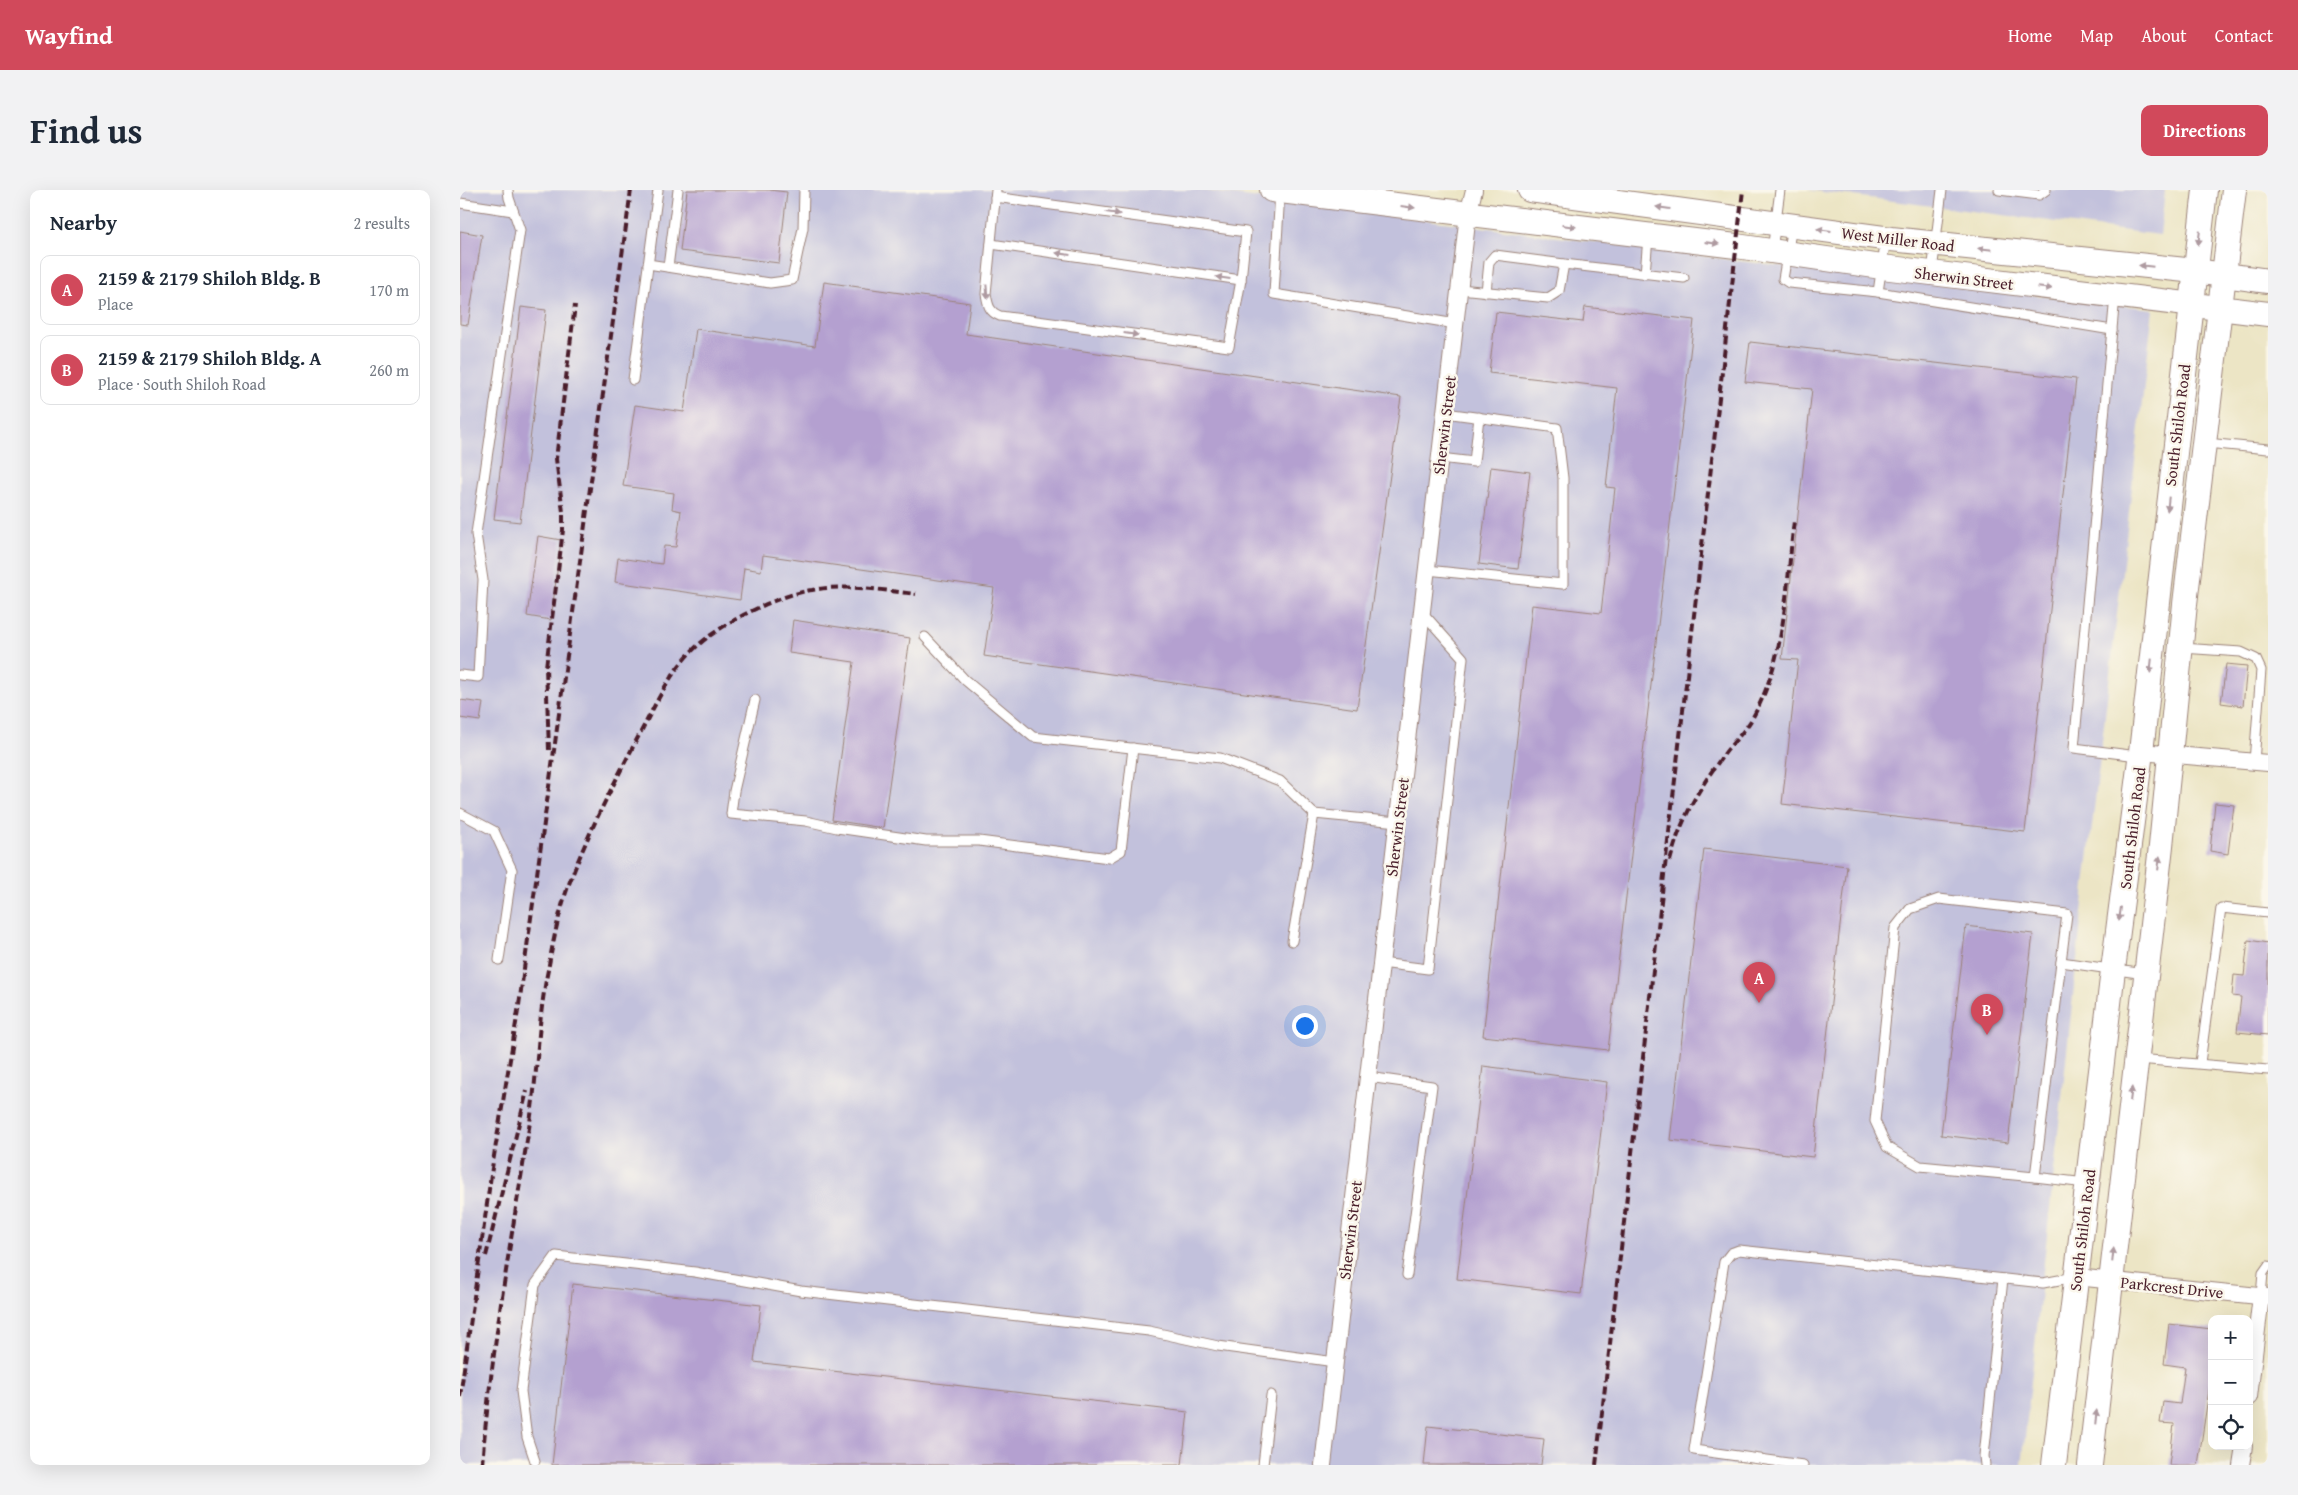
<!DOCTYPE html>
<html lang="en">
<head>
<meta charset="utf-8">
<style>
  body { margin:0; font-family:"Gentium Book Plus",serif; background:#f2f2f3; color:#1f2937 }
  .controls { position:absolute; right:15px; bottom:15px; display:grid; overflow:hidden; border-radius:10px; box-shadow:0 5px 20px #0002 }
  .controls button { width:45px; height:45px; display:grid; place-items:center; padding:0; border:0; border-bottom:1px solid #e0e1e3; background:#fff; color:#1f2937; font:25px sans-serif }
  .you { position:absolute; left:844px; top:835px; width:18px; height:18px; margin:-12px; border:4px solid #fff; border-radius:50%; background:#1a73e8; box-shadow:0 0 0 8px #1a73e833 }
  .badge { display:grid; place-items:center; width:32px; height:32px; border-radius:50%; background:#d1495b; color:#fff; font-size:16px; font-weight:700 }
  .pin { position:absolute; translate:-50% -41px; filter:drop-shadow(0 1px 2px #0008) }
  .pin::after { content:''; position:absolute; top:26px; width:18px; height:15px; background:inherit; clip-path:polygon(0 0,100% 0,50% 100%) }
  .list { margin:0; padding:0; list-style:none }
  h2 { display:flex; justify-content:space-between; align-items:center; height:65px; margin:0; padding:0 20px; font-size:21px }
  h2 small { font-size:16px; font-weight:400; color:#747a83 }
  .list li { display:grid; grid-template-columns:32px 1fr auto; gap:15px; align-items:center; box-sizing:border-box; height:70px; margin:0 10px 10px; padding:0 10px; border:1px solid #e0e1e3; border-radius:10px }
  .list b { display:block; font-size:19px; white-space:nowrap }
  .list p { margin:0; font-size:16px; white-space:nowrap; color:#747a83 }
  .list em { font-size:16px; font-style:normal; color:#747a83 }
  .icon { flex:none; width:28px; height:28px; fill:none; stroke:currentColor; stroke-width:2; stroke-linecap:round; stroke-linejoin:round }
  .map { position:relative; flex:none; width:1808px; height:1275px; overflow:hidden; border-radius:10px }
  header { display:flex; align-items:center; gap:30px; box-sizing:border-box; height:70px; padding:0 25px; background:#d1495b; color:#fff }
  header strong { font-size:24px }
  nav { display:flex; gap:28px; margin-inline-start:auto; font-size:18px }
  .intro { display:flex; align-items:center; justify-content:space-between; box-sizing:border-box; height:120px; padding:0 30px }
  h1 { margin:0; font-size:35px }
  .button { padding:12px 22px; border-radius:10px; background:#d1495b; color:#fff; font-size:18px; font-weight:700 }
  main { display:flex; gap:30px; padding:0 30px }
  aside { flex:1; background:#fff; border-radius:10px; box-shadow:0 5px 20px #0002 }
  .map>svg:first-child { display:block }
  .industrial { fill:#c2c1dc }
  .building { fill:#b4a0d0 }
  .lines { fill:none; stroke-linecap:round; stroke-linejoin:round }
  .service-casing { stroke:#9b8278; stroke-width:11 }
  .minor-casing { stroke:#9b8278; stroke-width:18 }
  .secondary-casing { stroke:#9b8278; stroke-width:26 }
  .service { stroke:#fff; stroke-width:9 }
  .minor { stroke:#fff; stroke-width:16 }
  .secondary { stroke:#fff; stroke-width:24 }
  .rail { stroke:#4a1f2b; stroke-width:4; stroke-dasharray:8 4; stroke-linecap:butt }
  .oneway { fill:#ae9aa0 }
  .labels { text-anchor:middle; stroke-width:5; stroke-linejoin:round; paint-order:stroke }
  .street-label { font-size:16px; fill:#4a1f2b; stroke:#fbf7ec }
</style>
</head>
<body>
<header>
<strong>Wayfind</strong>
<nav><a>Home</a><a>Map</a><a>About</a><a>Contact</a></nav>
</header>
<div class="intro"><h1>Find us</h1><a class="button">Directions</a></div>
<main>
<aside>
<h2>Nearby<small>2 results</small></h2>
<ul class="list">
<li><span class="badge">A</span><div><b>2159 &amp; 2179 Shiloh Bldg. B</b><p>Place</p></div><em>170 m</em></li>
<li><span class="badge">B</span><div><b>2159 &amp; 2179 Shiloh Bldg. A</b><p>Place · South Shiloh Road</p></div><em>260 m</em></li>
</ul>
</aside>
<div class="map">
<svg width="1808" height="1275" viewBox="0 0 1808 1275">
  <rect width="100%" height="100%" fill="#fbf7ec"/>
  <filter id="ink" filterUnits="userSpaceOnUse"><feTurbulence type="fractalNoise" baseFrequency=".02" numOctaves="2"/><feDisplacementMap in="SourceGraphic" scale="10" xChannelSelector="R" yChannelSelector="G"/><feConvolveMatrix kernelMatrix="1 2 1 2 8 2 1 2 1" color-interpolation-filters="sRGB"/></filter>
  <filter id="wash" filterUnits="userSpaceOnUse"><feTurbulence type="fractalNoise" baseFrequency=".0096" numOctaves="4" result="noise"/><feDisplacementMap in="SourceGraphic" scale="20" xChannelSelector="R" yChannelSelector="G"/><feGaussianBlur stdDeviation="1.12" result="paint"/><feColorMatrix in="noise" values="0 0 0 0 0 0 0 0 0 0 0 0 0 0 0 0 0 1.4 0 .05"/><feComposite in="paint" operator="in"/></filter>
  <g filter="url(#wash)">
    <rect width="100%" height="100%" fill="#ece5c5"/>
    <g class="industrial">
      <path d="M0,0h739l548,72 406,47 -68,576 -63,580h-1562z"/>
      <path d="M1347,0h358l-5,45z"/>
    </g>
    <g id="blocks">
      <g class="building">
        <path d="M227,0h82l18,2 -8,71 -99,-12z"/>
        <path d="M0,41l22,4 -14,90 -8,-1z"/>
        <path d="M364,92l146,21 -4,31 435,63 -44,312 -373,-53 10,-68 -231,-33 -2,16 -17,-3 -4,32 -125,-18 3,-24 44,6 2,-18 12,1 5,-36 -9,-2 2,-16 -51,-7 12,-81 49,7 12,-83 119,17z"/>
        <path d="M61,117l25,3 -26,212 -26,-3z"/>
        <path d="M1125,117l109,13 -86,730 -125,-14 49,-431 69,8 14,-125 -9,-1 11,-99 -128,-15 7,-61 87,10z"/>
        <path d="M1290,152l326,37 -51,453 -243,-28 16,-144 -16,-1 30,-270 -67,-7z"/>
        <path d="M1031,277l39,5 -12,97 -39,-5z"/>
        <path d="M78,346l23,4 -10,80 -24,-4z"/>
        <path d="M333,430l117,18 -27,190 -51,-8 22,-158 -65,-9z"/>
        <path d="M1766,474l21,2 -4,40 -22,-3z"/>
        <path d="M0,510l23,3 -3,18 -20,-3z"/>
        <path d="M1755,613l19,2 -6,49 -18,-3z"/>
        <path d="M1244,659l143,17 -34,291 -143,-17z"/>
        <path d="M1506,736l67,8 -25,209 -67,-8z"/>
        <path d="M1788,750l20,3v92l-31,-3 4,-35 -9,-1 2,-21 10,1z"/>
        <path d="M1023,876l124,16 -26,212 -124,-15z"/>
        <path d="M113,1094l188,21 -7,57 434,50 -6,53h-630z"/>
        <path d="M1709,1134l43,5v41l-14,95h-29l5,-41 -14,-1 3,-21 17,2 5,-37 -21,-3z"/>
        <path d="M968,1236l116,13 -3,26h-117z"/>
      </g>
    </g>
  </g>
  <g filter="url(#ink)">
    <use href="#blocks" fill-opacity="0" stroke="#9b8278" stroke-width="1"/>
    <g class="lines">
      <g class="service-casing">
        <g id="service">
          <path d="M536,0l-10,104c2,11 3,18 14,22l229,31 12,-67"/>
          <path d="M1539,0l40,5 7,-5"/>
          <path d="M820,1l-6,103 182,30"/>
          <path d="M0,13l53,8"/>
          <path d="M1332,36l-9,53 6,4 89,9 234,38"/>
          <path d="M531,54l250,36 5,-48 -251,-35"/>
          <path d="M1312,61l8,-61"/>
          <path d="M188,74l122,19 22,-3 11,-52 1,-38"/>
          <path d="M208,77l10,-77"/>
          <path d="M1472,82l10,-82"/>
          <path d="M1185,84l3,-37"/>
          <path d="M1000,99l88,9 11,-7 5,-27 120,14"/>
          <path d="M1026,102l3,-30 6,-7 69,9"/>
          <path d="M1418,102l8,-54"/>
          <path d="M1655,106l-41,452 64,8"/>
          <path d="M173,190l25,-190"/>
          <path d="M1746,253l62,6"/>
          <path d="M980,268l34,4 5,-45"/>
          <path d="M967,380l136,14v-106l-6,-50 -112,-15"/>
          <path d="M465,447l40,43 68,57 187,21 60,23 34,33 84,8"/>
          <path d="M1722,458l59,4 15,7 5,11 -7,92"/>
          <path d="M0,485l18,2 5,-97 -7,-46 44,-304 -11,-32 -1,-8"/>
          <path d="M295,510l-21,91 -3,23 75,7 31,7 89,13h53l130,17 12,-7 12,-103"/>
          <path d="M0,623l34,18 18,39 -13,90"/>
          <path d="M832,751l22,-127"/>
          <path d="M921,773l47,6 35,-311 -41,-46"/>
          <path d="M1678,869l130,11"/>
          <path d="M1740,873l21,-155 47,5"/>
          <path d="M908,887l64,9 -25,189"/>
          <path d="M1575,987l-115,-11 -33,-19 -12,-26 20,-193 15,-19 29,-10 128,15 -6,48"/>
          <path d="M1626,993l-51,-6 26,-215 84,12"/>
          <path d="M1801,1106l2,-23 5,-7"/>
          <path d="M75,1271l-8,-24 -6,-46 14,-106 21,-29 139,16 106,19 348,40 69,15 117,16"/>
          <path d="M803,1275l8,-70"/>
          <path d="M1343,1275l-109,-15 30,-188 7,-9 8,-3 304,33 32,-6"/>
          <path d="M1525,1275l-1,-9 19,-177"/>
        </g>
      </g>
      <g class="minor-casing">
        <g id="minor">
          <path d="M1681,562l127,11"/>
          <path d="M1616,1087l192,20"/>
          <path d="M1789,1207l12,-101"/>
          <path d="M863,1275l145,-1251 6,-24"/>
          <path d="M1781,1275l3,-19"/>
        </g>
      </g>
      <g class="secondary-casing">
        <g id="secondary">
          <path d="M812,0l464,56 146,21 386,47"/>
          <path d="M1070,0l361,49 304,32 73,10"/>
          <path d="M1594,1275l59,-495 28,-218 64,-562"/>
          <path d="M1630,1275l71,-619 24,-242 49,-414"/>
        </g>
      </g>
      <use href="#service" class="service"/>
      <use href="#minor" class="minor"/>
      <use href="#secondary" class="secondary"/>
      <g class="rail">
        <path d="M89,560l-3,-83 17,-137v-18l-7,-53 19,-154"/>
        <path d="M1210,671c11,-43 29,-73 55,-108 9,-12 21,-23 28,-36 33,-59 33,-130 41,-196"/>
        <path d="M26,1066l41,-165"/>
        <path d="M0,1207l32,-229 27,-163 112,-815"/>
        <path d="M22,1275c9,-113 29,-225 47,-337 9,-52 8,-106 19,-158 5,-28 11,-59 21,-86 18,-49 43,-97 67,-143 17,-31 33,-69 59,-93 25,-24 82,-53 117,-58 34,-6 69,0 104,4"/>
        <path d="M1136,1275l147,-1275"/>
      </g>
    </g>
    <defs><path id="oneway-solid" d="M-6-.8H1V-3.2L6.5 0L1 3.2V.8H-6Z" transform="scale(1.25)"/></defs>
    <g class="oneway">
      <use href="#oneway-solid" transform="translate(948 17) rotate(7)"/>
      <use href="#oneway-solid" transform="translate(1203 18) rotate(-172)"/>
      <use href="#oneway-solid" transform="translate(653 23) rotate(8)"/>
      <use href="#oneway-solid" transform="translate(1109 36) rotate(7)"/>
      <use href="#oneway-solid" transform="translate(1364 40) rotate(-172)"/>
      <use href="#oneway-solid" transform="translate(1739 48) rotate(97)"/>
      <use href="#oneway-solid" transform="translate(1252 53) rotate(7)"/>
      <use href="#oneway-solid" transform="translate(1525 59) rotate(-174)"/>
      <use href="#oneway-solid" transform="translate(603 64) rotate(-172)"/>
      <use href="#oneway-solid" transform="translate(1686 76) rotate(-174)"/>
      <use href="#oneway-solid" transform="translate(763 88) rotate(-172)"/>
      <use href="#oneway-solid" transform="translate(1585 98) rotate(6)"/>
      <use href="#oneway-solid" transform="translate(527 102) rotate(85)"/>
      <use href="#oneway-solid" transform="translate(671 144) rotate(8)"/>
      <use href="#oneway-solid" transform="translate(1708 314) rotate(96)"/>
      <use href="#oneway-solid" transform="translate(1691 476) rotate(96)"/>
      <use href="#oneway-solid" transform="translate(1699 673) rotate(-83)"/>
      <use href="#oneway-solid" transform="translate(1660 724) rotate(98)"/>
      <use href="#oneway-solid" transform="translate(1671 904) rotate(-83)"/>
      <use href="#oneway-solid" transform="translate(1653 1065) rotate(-84)"/>
      <use href="#oneway-solid" transform="translate(1636 1227) rotate(-84)"/>
    </g>
  </g>
  <g class="labels">
    <g class="street-label">
      <text transform="translate(1438 49) rotate(7)" y="6">West Miller Road</text>
      <text transform="translate(1504 88) rotate(7)" y="6">Sherwin Street</text>
      <text transform="translate(984 235) rotate(-83)" y="6">Sherwin Street</text>
      <text transform="translate(1717 235) rotate(-83)" y="6">South Shiloh Road</text>
      <text transform="translate(937 637) rotate(-83)" y="6">Sherwin Street</text>
      <text transform="translate(1672 638) rotate(-83)" y="6">South Shiloh Road</text>
      <text transform="translate(890 1040) rotate(-83)" y="6">Sherwin Street</text>
      <text transform="translate(1622 1040) rotate(-83)" y="6">South Shiloh Road</text>
      <text transform="translate(1712 1097) rotate(6)" y="6">Parkcrest Drive</text>
    </g>
  </g>
</svg>
<div class="controls">
<button>+</button>
<button>−</button>
<button><svg class="icon" aria-label="locate" viewBox="0 0 24 24"><circle cx="12" cy="12" r="6"/><path d="M12 2v4M12 18v4M2 12h4M18 12h4"/></svg></button>
</div>
<div class="you"></div>
<div class="pin badge" style="left:1299px;top:813px">A</div>
<div class="pin badge" style="left:1527px;top:845px">B</div>
</div>
</main>
</body>
</html>
